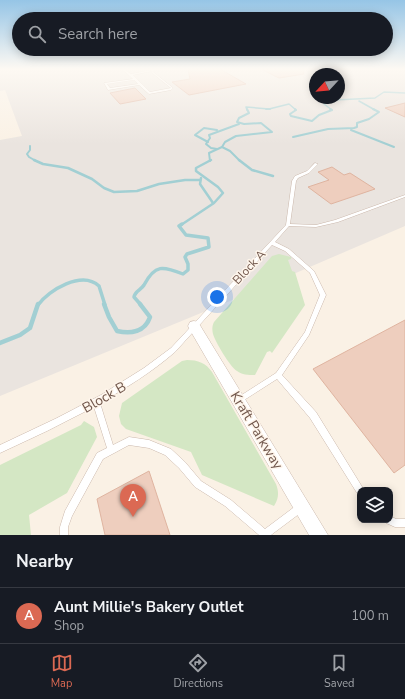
<!DOCTYPE html>
<html lang="en">
<head>
<meta charset="utf-8">
<style>
  body { margin:0; font-family:"Nunito Sans",sans-serif; background:#20242c; color:#f1f3f6 }
  .controls { position:absolute; right:12px; bottom:12px; display:grid; overflow:hidden; border-radius:8px; box-shadow:0 2px 10px #0003 }
  .controls button { width:36px; height:36px; display:grid; place-items:center; padding:0; border:0; border-bottom:1px solid #363941; background:#171b24; color:#f1f3f6; font:20px sans-serif }
  .compass { position:absolute; left:309px; top:68px; width:36px; height:36px; border-radius:50%; background:#171b24; box-shadow:0 2px 10px #0003; rotate:244deg }
  .you { position:absolute; left:217px; top:297px; width:14px; height:14px; margin:-10px; border:3px solid #fff; border-radius:50%; background:#1a73e8; box-shadow:0 0 0 6px #1a73e833 }
  .badge { display:grid; place-items:center; width:26px; height:26px; border-radius:50%; background:#db6953; color:#fff; font-size:13px; font-weight:700 }
  .pin { position:absolute; translate:-50% -33px; filter:drop-shadow(0 1px 2px #0008) }
  .pin::after { content:''; position:absolute; top:21px; width:14px; height:12px; background:inherit; clip-path:polygon(0 0,100% 0,50% 100%) }
  .list { margin:0; padding:0; list-style:none }
  h2 { display:flex; justify-content:space-between; align-items:center; height:52px; margin:0; padding:0 16px; font-size:17px }
  h2 small { font-size:13px; font-weight:400; color:#9ea1a6 }
  .list li { display:grid; grid-template-columns:26px 1fr auto; gap:12px; align-items:center; box-sizing:border-box; height:56px; padding:0 16px; border-top:1px solid #363941 }
  .list b { display:block; font-size:15px; white-space:nowrap }
  .list p { margin:0; font-size:13px; white-space:nowrap; color:#9ea1a6 }
  .list em { font-size:13px; font-style:normal; color:#9ea1a6 }
  .icon { flex:none; width:22px; height:22px; fill:none; stroke:currentColor; stroke-width:2; stroke-linecap:round; stroke-linejoin:round }
  .map { position:relative; flex:none; width:405px; height:535px; overflow:hidden }
  .search { position:absolute; background:#171b24; box-shadow:0 2px 10px #0003; left:12px; right:12px; top:12px; height:44px; display:flex; align-items:center; gap:10px; box-sizing:border-box; padding:0 14px; border-radius:22px; color:#9ea1a6; font-size:15px }
  .sheet { height:108px; background:#171b24 }
  nav { display:flex; justify-content:space-around; align-items:center; box-sizing:border-box; height:56px; border-top:1px solid #363941; background:#171b24; font-size:11px; color:#9ea1a6 }
  nav a { display:grid; justify-items:center; gap:2px }
  nav .on { color:#db6953 }
  .map>svg:first-child { display:block }
  .industrial { fill:#eae4df; fill-rule:evenodd }
  .green { fill:#d4e7c4 }
  .lines { fill:none; stroke-linecap:round; stroke-linejoin:round }
  .stream-far4 { stroke:#a2cfd3; stroke-width:1.5 }
  .stream-far3 { stroke:#a2cfd3; stroke-width:2 }
  .stream-far2 { stroke:#a2cfd3; stroke-width:2.5 }
  .stream-far1 { stroke:#a2cfd3; stroke-width:3.5 }
  .stream { stroke:#a2cfd3; stroke-width:4.5 }
  .building { fill:#eecebe; stroke:#dfb4a0 }
  .lane-casing { stroke:#cbb8ac; stroke-width:1 }
  .street-casing { stroke:#cbb8ac; stroke-width:1 }
  .lane { fill:#fff; fill-rule:evenodd }
  .street { fill:#fff; fill-rule:evenodd }
  .labels { text-anchor:middle; stroke-width:3; stroke-linejoin:round; paint-order:stroke }
  .street-label { font-size:12px; fill:#71574c; stroke:#fef5eb }
  .near-street-label { font-size:14px; fill:#71574c; stroke:#fef5eb }
</style>
</head>
<body>
<div class="map">
<svg width="405" height="535" viewBox="0 0 405 535">
  <rect width="100%" height="100%" fill="#faf1e5"/>
  <path class="industrial" d="M0,69h405v157l-158,68 -247,102v-256l22,-4 -17,-46 -5,1zM315,74h24v24h-24z"/>
  <g class="green">
    <path d="M279,254l12,3v2l-3,1 4,11 3,1 10,33 -33,48 -2,-2 -3,1 -12,23c-7,0 -13,0 -18,-4 -7,-4 -22,-30 -24,-37 -1,-4 -1,-8 1,-12l58,-66z"/>
    <path d="M187,360c11,0 19,3 25,12l64,112c3,8 3,14 -2,22l-72,-31 -11,-23 -65,-23 -5,-5 -2,-8 3,-13 60,-42z"/>
    <path d="M84,421l10,6 3,10 -30,56 -38,22 2,20h-31v-70l81,-40z"/>
  </g>
  <g class="lines">
    <g class="stream-far4">
      <path d="M359,101l16,9"/>
      <path d="M247,110l-1,-3 23,2 20,-5 7,6"/>
      <path d="M332,110l-8,-6 11,-4 40,-2 9,-6 21,1"/>
    </g>
    <g class="stream-far3">
      <path d="M266,109h4"/>
      <path d="M295,109l1,1 -6,4 1,2 21,5 7,-6 13,-5 -2,-1"/>
      <path d="M351,130l43,17"/>
      <path d="M293,137l35,-8 26,-1 3,-1v-4l12,-4 10,-7 -6,-3"/>
      <path d="M208,142l-13,-7 9,-7 13,2"/>
      <path d="M30,146v4l-3,4 2,3 7,4"/>
      <path d="M222,147l8,4 10,10"/>
      <path d="M217,149l-6,-1 -5,-4 4,-6 -1,-3 30,-11"/>
      <path d="M210,161l-1,-8 13,-6 3,-5 11,-6 36,-4 -11,-9 -17,1 -7,-2 2,-4 10,-5 -2,-4"/>
    </g>
    <g class="stream-far2">
      <path d="M34,160l9,4 25,4 24,11 12,9 10,4 23,-1 22,-7 26,-4h15"/>
      <path d="M239,160l13,10 21,6"/>
      <path d="M201,178l-1,6 13,19"/>
      <path d="M181,225l33,-22 9,-10 -5,-6 -22,-16v-3l15,-8"/>
    </g>
    <g class="stream-far1">
      <path d="M38,305c11,-15 44,-35 61,-19l6,19"/>
      <path d="M141,305l-7,-8c1,-6 7,-7 10,-12 11,-21 19,-19 39,-11l5,-4v-6l-3,-7 2,-3 22,-7 -1,-9 -22,-3 -7,-9 3,-2"/>
    </g>
    <g class="stream">
      <path d="M104,304l5,13 8,14c14,3 28,1 33,-14l-10,-13"/>
      <path d="M0,343l20,-8 10,-7 8,-24"/>
    </g>
  </g>
  <g class="building">
    <path d="M188,69h32l26,15 -57,11 -17,-13 18,-3z"/>
    <path d="M261,69h42l1,5 -25,4z"/>
    <path d="M135,88l11,11 -26,5 -10,-11z"/>
    <path d="M405,103v14l-20,-9z"/>
    <path d="M332,167l12,8 6,-2 25,16 -44,15 -23,-17 21,-7 -11,-8z"/>
    <path d="M405,320v145l-11,8 -81,-104z"/>
    <path d="M149,471l21,64h-65l-8,-36z"/>
  </g>
  <g class="lines">
    <g class="lane-casing">
      <g id="lane">
        <path d="M122,69h2l7,5 26,-5h4l-28,6 17,17 21,-4 -20,-16 1,-1 21,17 -2,2 -22,4 -10,-9 -31,5 -4,-7 29,-4zM134,80l4,4 -28,4 -3,-4z"/>
        <path d="M315,163l3,1 -9,9 -11,5 -2,3 -6,43 26,1 19,-5 70,-25v2l-67,25 -22,5 -27,-1 -14,16 14,7 25,22 12,24 -17,40 -27,40 34,37 48,78h-4v4l-3,-1 -47,-75 -33,-39 -36,23 -2,1 -2,-1 -1,-2 1,-2 39,-25 29,-41 15,-37 -10,-22 -25,-22 -13,-6 -97,107c-23,20 -49,36 -75,51l13,42 16,-8 20,3 22,9 14,13 16,19 30,19 34,29 32,-24 3,-1 3,1 1,3 -1,3 -32,24h-12l-34,-29 -30,-19 -16,-19 -14,-13 -16,-7 -20,-3 -26,14 -31,57 -4,11v8h-8v-8l5,-16 32,-58 10,-5 -13,-41 -47,24 -47,22v-8l57,-27 44,-23 43,-27 27,-20 115,-123 6,-44 3,-5 12,-5z"/>
        <path d="M390,516l6,3h9v8h-10l-9,-4 -1,-3h5z"/>
      </g>
    </g>
    <g class="street-casing">
      <path id="street" d="M194,321l4,1 130,213h-19l-119,-205 -2,-4 2,-4z"/>
    </g>
    <use href="#lane" class="lane"/>
    <use href="#street" class="street"/>
  </g>
  <linearGradient id="sky" x2="0" y2="1"><stop stop-color="#96c5e6"/><stop offset="0.48" stop-color="#fdf9f3"/><stop offset="1" stop-color="#fdf9f3" stop-opacity="0"/></linearGradient>
  <rect width="405" height="144" fill="url(#sky)"/>
  <g class="labels">
    <g class="street-label">
      <text transform="translate(249 267) rotate(-47)" y="4">Block A</text>
    </g>
    <g class="near-street-label">
      <text transform="translate(104 397) rotate(-30)" y="5">Block B</text>
      <text transform="translate(257 430) rotate(59)" y="5">Kraft Parkway</text>
    </g>
  </g>
</svg>
<div class="controls">
<button><svg class="icon" aria-label="layers" viewBox="0 0 24 24"><path d="M12 4l9 5-9 5-9-5zM3 14l9 5 9-5"/></svg></button>
</div>
<svg class="compass" viewBox="-18 -18 36 36"><path d="M0-13l5 13h-10z" fill="#e53935"/><path d="M0 13l5-13h-10z" fill="#9ea1a6"/></svg>
<div class="you"></div>
<div class="pin badge" style="left:133px;top:517px">A</div>
<div class="search"><svg class="icon" aria-label="search" viewBox="0 0 24 24"><circle cx="10" cy="10" r="6"/><path d="M15 15l6 6"/></svg>Search here</div>
</div>
<section class="sheet">
<h2>Nearby<small></small></h2>
<ul class="list">
<li><span class="badge">A</span><div><b>Aunt Millie's Bakery Outlet</b><p>Shop</p></div><em>100 m</em></li>
</ul>
</section>
<nav>
<a class="on"><svg class="icon" aria-label="map" viewBox="0 0 24 24"><path d="M3 6l6-2 6 2 6-2v14l-6 2-6-2-6 2zM9 4v14M15 6v14"/></svg>Map</a>
<a><svg class="icon" aria-label="directions" viewBox="0 0 24 24"><path d="M12 3l9 9-9 9-9-9zM9 14v-3h6M13 9l2 2-2 2"/></svg>Directions</a>
<a><svg class="icon" aria-label="saved" viewBox="0 0 24 24"><path d="M7 4h10v16l-5-4-5 4z"/></svg>Saved</a>
</nav>
</body>
</html>
